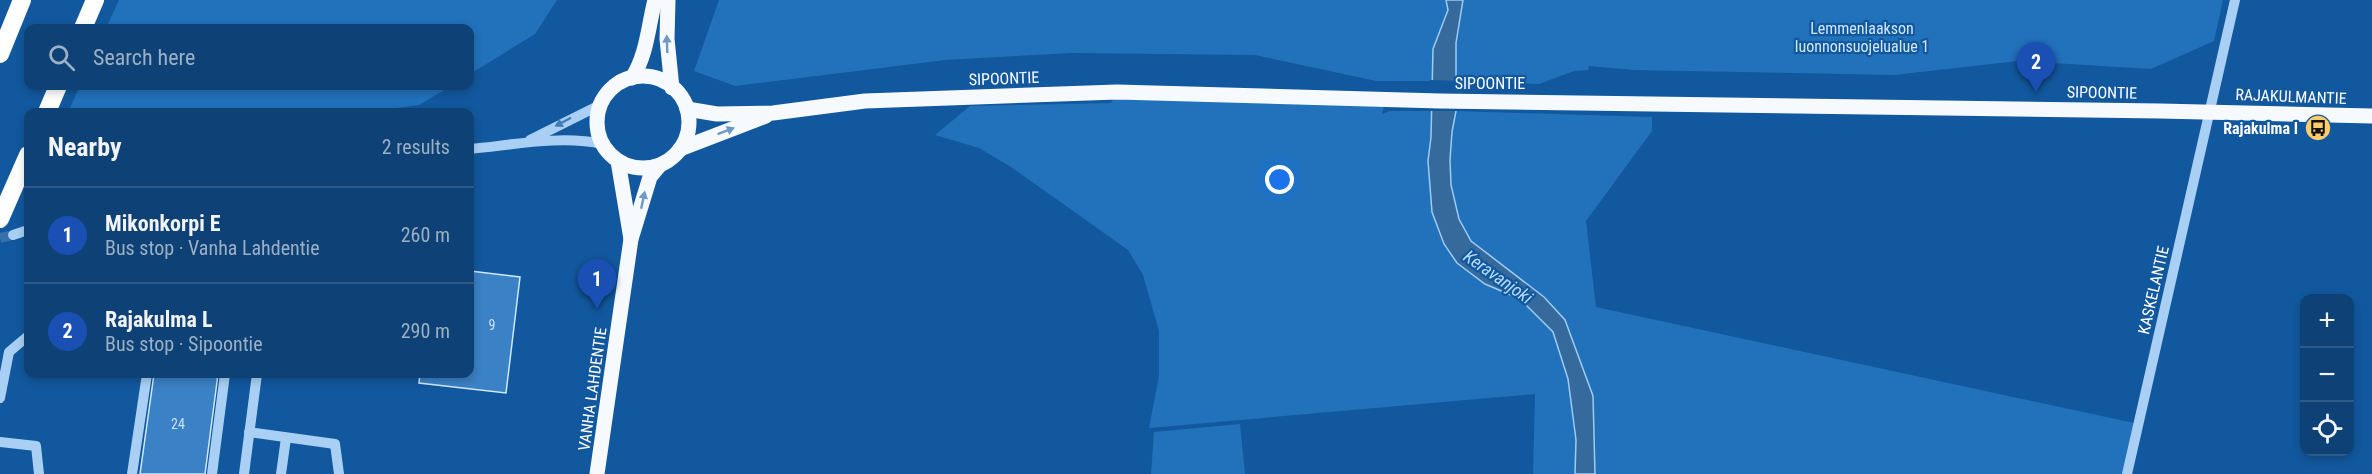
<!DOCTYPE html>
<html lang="en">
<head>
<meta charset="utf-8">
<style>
  body { margin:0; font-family:"Roboto Condensed",sans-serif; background:#1c4d7e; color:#f1f3f6 }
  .controls { position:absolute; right:18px; bottom:18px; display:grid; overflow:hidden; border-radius:12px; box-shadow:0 3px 9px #0003 }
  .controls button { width:54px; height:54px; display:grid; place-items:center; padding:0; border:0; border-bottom:2px solid #2e5b88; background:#0e4276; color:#f1f3f6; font:30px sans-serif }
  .you { position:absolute; left:1280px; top:180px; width:21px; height:21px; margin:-15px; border:4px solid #fff; border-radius:50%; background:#1a73e8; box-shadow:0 0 0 9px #1a73e833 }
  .badge { display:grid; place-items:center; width:39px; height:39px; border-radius:50%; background:#8bbbb9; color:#fff; font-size:20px; font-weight:700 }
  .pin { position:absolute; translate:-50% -50px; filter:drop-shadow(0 2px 3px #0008) }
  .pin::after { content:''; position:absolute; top:32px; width:21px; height:18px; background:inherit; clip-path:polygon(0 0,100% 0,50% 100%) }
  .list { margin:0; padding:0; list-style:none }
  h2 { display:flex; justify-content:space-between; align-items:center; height:78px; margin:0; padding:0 24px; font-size:26px }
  h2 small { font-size:20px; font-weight:400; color:#9bb0c5 }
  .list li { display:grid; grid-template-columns:39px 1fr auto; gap:18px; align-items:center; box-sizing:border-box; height:96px; padding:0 24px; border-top:2px solid #2e5b88 }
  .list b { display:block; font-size:22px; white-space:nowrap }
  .list p { margin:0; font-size:20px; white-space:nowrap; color:#9bb0c5 }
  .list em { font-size:20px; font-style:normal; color:#9bb0c5 }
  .icon { flex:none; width:33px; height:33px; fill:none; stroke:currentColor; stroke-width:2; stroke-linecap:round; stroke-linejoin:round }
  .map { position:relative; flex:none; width:2372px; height:474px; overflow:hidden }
  .search { position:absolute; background:#0e4276; box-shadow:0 3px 9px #0003; left:24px; top:24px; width:450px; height:66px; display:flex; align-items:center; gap:15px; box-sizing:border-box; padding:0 21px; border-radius:12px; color:#9bb0c5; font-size:22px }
  .panel { position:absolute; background:#0e4276; box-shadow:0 3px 9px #0003; left:24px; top:108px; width:450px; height:270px; border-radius:12px }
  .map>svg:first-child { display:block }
  .green { fill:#2171bb }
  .water { fill:#376a9c; stroke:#9bccf7; stroke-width:1.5 }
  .pier { fill:#12589e }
  .building { fill:#3b81c5; stroke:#d1e8fe; stroke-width:1.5 }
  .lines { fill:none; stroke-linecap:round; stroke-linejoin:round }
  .minor-tunnel { stroke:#3671ad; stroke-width:10; stroke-dasharray:10 5; stroke-linecap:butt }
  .minor { stroke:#a9d0f4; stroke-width:10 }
  .major { stroke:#f6faff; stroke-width:15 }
  .highway { stroke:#fff; stroke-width:18 }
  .oneway { fill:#6d99c5 }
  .oneway2 { fill:#3f7cb8 }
  .labels { text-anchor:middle; stroke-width:4.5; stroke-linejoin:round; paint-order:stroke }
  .number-label { font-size:14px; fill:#cee0f0 }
  .park-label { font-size:16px; fill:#d1e8fe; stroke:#12589e }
  .street-label { font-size:16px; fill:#fff; stroke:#12589e }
  .poi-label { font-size:16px; font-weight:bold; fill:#fff; stroke:#12589e; text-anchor:end }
  .water-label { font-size:18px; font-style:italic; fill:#b5dafb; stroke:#12589e }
</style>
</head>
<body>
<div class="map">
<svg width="2372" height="474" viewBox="0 0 2372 474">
  <rect width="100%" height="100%" fill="#12589e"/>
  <g class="green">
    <path d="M119,0h438l-22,34 -65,40v-46h-364z"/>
    <path d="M719,0h727l2,9 -15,40v32h-57l-121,-26 -184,-2 -126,7 -210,26 -41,-15z"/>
    <path d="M1463,0h760l-9,41 -63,28 -133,-8 -124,14 -260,-5 -45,-4 -1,4 -14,1 -35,13 -84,-3 1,-38z"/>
    <path d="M80,86h371l-32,19 -51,7h-300z"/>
    <path d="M1117,92l269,7 -4,15 7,-3h43l-1,26 -3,24 4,51 11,32 14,19 28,21 35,15 33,33 15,47 8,61 -1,34h-42l2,-80 -386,34 10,-52v-45l-16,-56 -15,-25 -117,-83 -32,-19 -44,-13 35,-29 141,-3z"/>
    <path d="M1456,111l196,6v14l-66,90 10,86 543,117 -12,50h-532l-2,-78 -28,-76 -21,-23 -73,-56 -12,-22 -8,-34 -1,-25 2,-28z"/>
    <path d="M1240,424l5,50h-94l3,-42z"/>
  </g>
  <path class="water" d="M1446,0h17l-7,43v68l-4,21 -2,28 1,25 8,34 12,22 73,56 21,23 28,76 2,78h-20l1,-34 -8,-61 -15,-47 -33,-33 -35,-15 -28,-21 -13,-19 -12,-32 -4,-51 3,-24 2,-88 15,-39z"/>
  <path class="pier" d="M1430,80l28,1 1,30h-30z"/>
  <g class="building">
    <path d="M470,271l50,6 -14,116 -87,-10 1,-9h50z"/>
    <path d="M154,374h64l-13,100h-65z"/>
  </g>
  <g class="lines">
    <path class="minor-tunnel" d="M0,238l13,-3"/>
    <g class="minor">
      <path d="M530,140l70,-35"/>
      <path d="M470,149c43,-4 90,-14 133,-5"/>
      <path d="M13,235l15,-5"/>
      <path d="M0,398l9,-46 19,-16"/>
      <path d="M249,432l86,12 4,30"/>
      <path d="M0,442l36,4 3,28"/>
      <path d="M132,474l15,-100"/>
      <path d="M212,474l13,-100"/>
      <path d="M244,474l13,-100"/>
      <path d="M281,474l5,-36"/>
      <path d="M2127,474l108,-474"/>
    </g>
    <g class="major">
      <path d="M668,0l-1,39 5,49"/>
      <circle cx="643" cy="122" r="46"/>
      <path d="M632,78c15,-23 16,-51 23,-78"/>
      <path d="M687,109l30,5 56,-1 92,-12 252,-9 323,9 720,10 212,5"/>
      <path d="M680,149l86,-33"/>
      <path d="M618,161l13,78"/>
      <path d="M597,474l34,-235 19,-62 10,-12"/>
    </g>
    <g class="highway">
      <path d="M83,28l12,-28"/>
      <path d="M0,54l22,-54"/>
      <path d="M47,112l11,-26"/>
      <path d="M0,219l28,-64"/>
    </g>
  </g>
  <defs><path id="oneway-solid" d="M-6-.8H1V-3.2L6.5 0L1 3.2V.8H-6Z" transform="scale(1.5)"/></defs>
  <g class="oneway">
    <use href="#oneway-solid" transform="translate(667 44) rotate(-92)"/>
    <use href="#oneway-solid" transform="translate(726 131) rotate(-21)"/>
    <use href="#oneway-solid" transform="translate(643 200) rotate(-78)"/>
  </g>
  <use class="oneway2" href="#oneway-solid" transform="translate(563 122) rotate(152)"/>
  <defs>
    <g id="bus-disc" transform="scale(1.35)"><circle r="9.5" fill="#ffcb6c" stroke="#12589e"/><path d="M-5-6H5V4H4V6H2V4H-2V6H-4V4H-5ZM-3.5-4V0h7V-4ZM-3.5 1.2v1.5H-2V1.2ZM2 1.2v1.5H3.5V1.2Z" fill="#111"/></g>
  </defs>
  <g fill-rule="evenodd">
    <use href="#bus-disc" x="2318" y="128"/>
  </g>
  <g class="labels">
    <g class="number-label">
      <text x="492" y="330">9</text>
      <text x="178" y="429">24</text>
    </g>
    <g class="park-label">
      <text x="1862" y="34">Lemmenlaakson<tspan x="1862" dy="18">luonnonsuojelualue 1</tspan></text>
    </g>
    <g class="street-label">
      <text transform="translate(1004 78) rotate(-2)" y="6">SIPOONTIE</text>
      <text x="1490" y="89">SIPOONTIE</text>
      <text transform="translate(2102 92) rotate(1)" y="6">SIPOONTIE</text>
      <text transform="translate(2291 96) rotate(2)" y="6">RAJAKULMANTIE</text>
      <text transform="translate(2153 290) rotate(-77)" y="6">KASKELANTIE</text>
      <text transform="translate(592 389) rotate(-82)" y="6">VANHA LAHDENTIE</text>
    </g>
    <g class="poi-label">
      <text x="2298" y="134">Rajakulma I</text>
    </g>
    <g class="water-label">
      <text transform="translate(1498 277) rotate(35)" y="6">Keravanjoki</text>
    </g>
  </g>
</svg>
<div class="controls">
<button>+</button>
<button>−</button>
<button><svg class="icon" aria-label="locate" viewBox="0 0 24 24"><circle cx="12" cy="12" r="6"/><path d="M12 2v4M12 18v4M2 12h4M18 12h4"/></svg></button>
</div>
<div class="you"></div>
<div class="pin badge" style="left:597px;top:309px;background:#1a4fb4">1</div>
<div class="pin badge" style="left:2036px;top:92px;background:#1a4fb4">2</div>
<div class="search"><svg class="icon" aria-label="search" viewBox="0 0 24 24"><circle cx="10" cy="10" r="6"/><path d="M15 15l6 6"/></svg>Search here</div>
<section class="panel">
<h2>Nearby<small>2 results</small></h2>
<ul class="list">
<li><span class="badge" style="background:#1a4fb4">1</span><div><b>Mikonkorpi E</b><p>Bus stop · Vanha Lahdentie</p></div><em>260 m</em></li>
<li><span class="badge" style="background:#1a4fb4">2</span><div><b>Rajakulma L</b><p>Bus stop · Sipoontie</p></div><em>290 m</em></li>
</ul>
</section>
</div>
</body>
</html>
